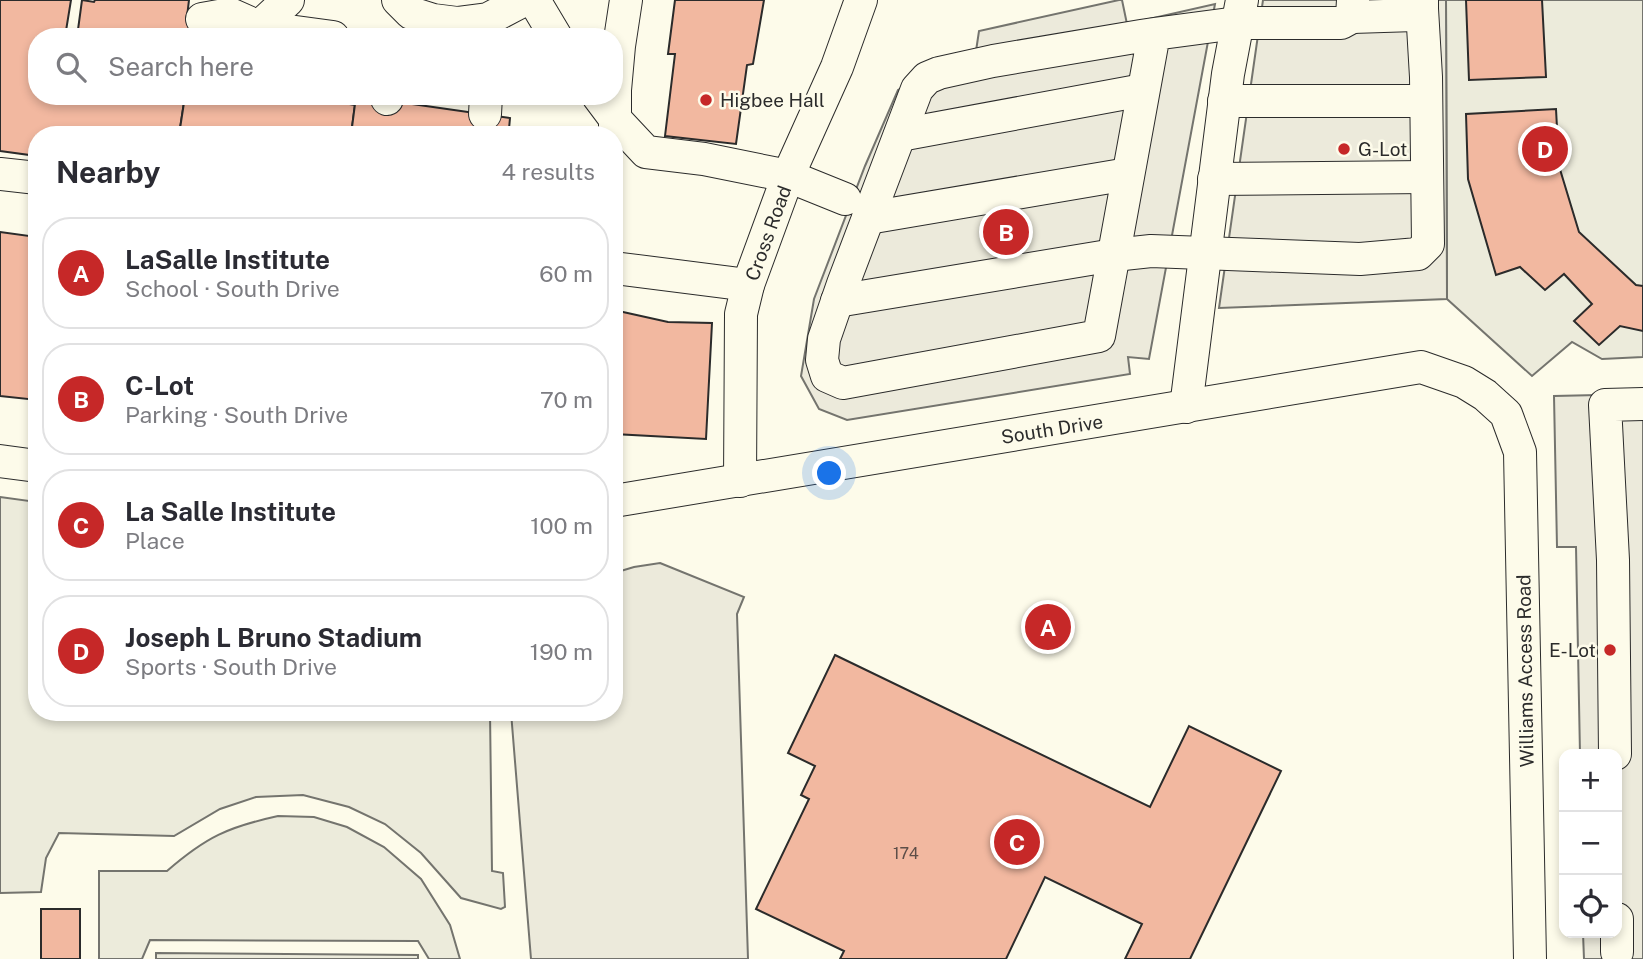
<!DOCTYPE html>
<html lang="en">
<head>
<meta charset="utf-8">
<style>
  body { margin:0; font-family:"Public Sans",sans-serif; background:#f7f7f7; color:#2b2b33 }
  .controls { position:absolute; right:21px; bottom:21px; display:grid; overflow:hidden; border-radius:14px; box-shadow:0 4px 10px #0003 }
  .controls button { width:63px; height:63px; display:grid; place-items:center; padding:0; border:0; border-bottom:2px solid #e1e1e2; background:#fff; color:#2b2b33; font:35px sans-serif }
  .you { position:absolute; left:830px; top:474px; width:24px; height:24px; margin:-18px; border:5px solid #fff; border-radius:50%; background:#1a73e8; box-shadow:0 0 0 10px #1a73e833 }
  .badge { display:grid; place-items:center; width:46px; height:46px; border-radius:50%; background:#c62828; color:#fff; font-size:23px; font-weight:700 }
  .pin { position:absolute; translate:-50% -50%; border:4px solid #fff; box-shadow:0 2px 7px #0006 }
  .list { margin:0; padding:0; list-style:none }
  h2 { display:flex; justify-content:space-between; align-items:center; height:91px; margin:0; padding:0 28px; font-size:30px }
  h2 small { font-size:23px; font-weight:400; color:#7c7c81 }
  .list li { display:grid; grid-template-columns:46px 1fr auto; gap:21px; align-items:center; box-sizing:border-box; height:112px; margin:0 14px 14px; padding:0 14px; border:2px solid #e1e1e2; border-radius:28px }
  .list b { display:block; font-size:26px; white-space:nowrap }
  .list p { margin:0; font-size:23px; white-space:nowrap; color:#7c7c81 }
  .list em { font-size:23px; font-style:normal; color:#7c7c81 }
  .icon { flex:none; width:38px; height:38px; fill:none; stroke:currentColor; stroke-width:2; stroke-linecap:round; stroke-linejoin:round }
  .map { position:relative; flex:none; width:1643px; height:959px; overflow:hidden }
  .search { position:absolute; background:#fff; box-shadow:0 4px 10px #0003; left:28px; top:28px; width:595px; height:77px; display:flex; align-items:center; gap:18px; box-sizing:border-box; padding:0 24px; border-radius:28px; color:#7c7c81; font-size:26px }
  .panel { position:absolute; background:#fff; box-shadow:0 4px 10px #0003; left:28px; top:126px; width:595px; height:595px; border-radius:28px }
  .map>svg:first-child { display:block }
  .green { fill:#ecebdb; stroke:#74746e; stroke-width:2 }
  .parking { fill:#eceadb; stroke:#74746e; stroke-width:2 }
  .building { fill:#f2b8a0; stroke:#2b2b2b; stroke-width:2 }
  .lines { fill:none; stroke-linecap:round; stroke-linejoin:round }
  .minor-casing { stroke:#2b2b2b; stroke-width:34 }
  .minor { stroke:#fdfbea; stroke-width:32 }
  .poi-dot { fill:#c62828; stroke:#fdfbea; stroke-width:2.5 }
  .labels { text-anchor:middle; stroke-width:5; stroke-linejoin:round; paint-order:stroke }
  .number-label { font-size:16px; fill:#5d4e48 }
  .poi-label { font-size:19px; fill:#2b2b2b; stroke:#fdfbea; text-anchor:start }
  .street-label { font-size:19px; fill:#2b2b2b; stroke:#fdfbea }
</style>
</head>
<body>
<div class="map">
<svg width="1643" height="959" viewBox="0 0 1643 959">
  <rect width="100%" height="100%" fill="#fdfbea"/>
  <g class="green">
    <path d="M1446,0h197v357l-41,2 -30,-17 -40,34 -85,-77z"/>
    <path d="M0,497l37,5v210h453l2,159 11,2 2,34 -4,2 -40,-11 -40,-45 -36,-29 -36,-17 -46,-12 -47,2 -36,12 -46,27 -115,-3 -13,25 -5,34 -41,1z"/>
    <path d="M278,816l36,1 33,10 37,20 37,32 29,46 10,34h-31l-11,-18 -268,-1 -8,19h-43v-88h68c39,-34 61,-44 111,-55z"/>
    <path d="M156,953l262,2v4h-262z"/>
  </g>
  <g class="parking">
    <path d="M1119,0h3l5,24 88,-20 -66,355 -21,-2 2,17 -283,46 -28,-11 -18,-33 13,-77 51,-133 33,-76 78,-39 3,-20z"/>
    <path d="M1263,0h183l1,299 -228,9z"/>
    <path d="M1643,394v565h-59l-1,-26h34v-179h-37l-4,-207h-19l-3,-151z"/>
    <path d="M660,563l84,34 -7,17 11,345h-217l-20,-247h103v-139l20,-6z"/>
  </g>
  <g class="building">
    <path d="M0,0h71l-6,37h-28v59h148l-6,39h-142v21l-37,-5z"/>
    <path d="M82,0l12,2 1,-2h94l-2,17 15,2 -3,18h-122z"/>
    <path d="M675,0h89l-11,64 -6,1 -11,79 -71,-8 10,-82h-7z"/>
    <path d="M1466,0h76l4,77 -77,3z"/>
    <path d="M185,96h68l10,2v-2h41l51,9 -4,30h-172z"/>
    <path d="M356,96l154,22 -1,11 40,6h-198z"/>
    <path d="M1556,109l3,57 20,66 57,53 7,1v45l-23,-5 -21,19 -25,-24 18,-17 -28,-30 -19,16 -25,-23 -24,8 -28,-96 -2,-65z"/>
    <path d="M0,232l37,5v163l-37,-4z"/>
    <path d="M614,310l54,12 44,1 -6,116 -92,-5z"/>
    <path d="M835,655l315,152 39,-81 92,45 -91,188h-65l17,-35 -97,-47 -39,82h-166l4,-8 -88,-42 53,-110 -8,-4 14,-29 -27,-13z"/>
    <rect x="41" y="909" width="39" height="50"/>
  </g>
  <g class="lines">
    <g class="minor-casing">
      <g id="minor">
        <path d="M398,0l13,13 22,7 24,3 31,-4 36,-19"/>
        <path d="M534,0l22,37"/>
        <path d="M1352,17l63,-2 7,-6v-9"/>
        <path d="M202,19l28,-5 29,13"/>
        <path d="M259,27l29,-27"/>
        <path d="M1154,34l-55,302 -256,47 -16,-7 -5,-16 2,-21 19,-55 74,-195 10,-11 12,-5 54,-12 148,-25 13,-2 83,-11h104l11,-6 1,-17"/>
        <path d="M247,37l12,-10 74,10"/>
        <path d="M598,96l18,24 30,32 58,7 84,17 57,23"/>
        <path d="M387,99l1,-3"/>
        <path d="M1224,101h202"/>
        <path d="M485,114l1,-18"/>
        <path d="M615,126v-36l4,-44 7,-46"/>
        <path d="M900,135l243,-45"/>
        <path d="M0,174l37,4"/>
        <path d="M1214,179l213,-2"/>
        <path d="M868,218l260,-44"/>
        <path d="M614,268l134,17"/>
        <path d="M837,301l277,-46 37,-4 209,8 58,-5 10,-10 -2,-167 -4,-68"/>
        <path d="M1186,407l42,-333 14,-74"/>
        <path d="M0,461l37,5"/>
        <path d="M740,481l1,-167 7,-29 40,-109 49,-109 24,-67"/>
        <path d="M614,501l807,-134 43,15 21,13 21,19 14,38 10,507"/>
        <path d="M1615,754l-2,-194 -8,-155 38,-1"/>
        <path d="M1617,919v33"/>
      </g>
    </g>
    <use href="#minor" class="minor"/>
  </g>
  <g class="poi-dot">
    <circle cx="706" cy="100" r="7"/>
    <circle cx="1344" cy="149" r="7"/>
    <circle cx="1610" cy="650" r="7"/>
  </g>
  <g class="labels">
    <g class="number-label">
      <text x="906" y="859">174</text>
    </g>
    <g class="poi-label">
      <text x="720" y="107">Higbee Hall</text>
      <text x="1358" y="156">G-Lot</text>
      <text x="1596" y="657" text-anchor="end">E-Lot</text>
    </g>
    <g class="street-label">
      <text transform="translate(768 233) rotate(-70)" y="7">Cross Road</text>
      <text transform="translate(1052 429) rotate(-9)" y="7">South Drive</text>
      <text transform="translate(1525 671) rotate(-91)" y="7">Williams Access Road</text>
    </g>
  </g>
</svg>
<div class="controls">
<button>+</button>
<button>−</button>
<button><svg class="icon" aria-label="locate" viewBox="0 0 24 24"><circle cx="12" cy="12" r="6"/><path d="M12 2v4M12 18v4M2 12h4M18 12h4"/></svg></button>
</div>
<div class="you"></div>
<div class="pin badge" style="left:1048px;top:627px">A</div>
<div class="pin badge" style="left:1006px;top:232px">B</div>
<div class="pin badge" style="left:1017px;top:842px">C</div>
<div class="pin badge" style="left:1545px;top:149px">D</div>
<div class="search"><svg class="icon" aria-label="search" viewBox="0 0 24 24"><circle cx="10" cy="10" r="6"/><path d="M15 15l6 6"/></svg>Search here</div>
<section class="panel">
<h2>Nearby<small>4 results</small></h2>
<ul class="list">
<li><span class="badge">A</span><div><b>LaSalle Institute</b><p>School · South Drive</p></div><em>60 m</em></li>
<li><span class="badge">B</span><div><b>C-Lot</b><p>Parking · South Drive</p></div><em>70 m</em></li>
<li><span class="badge">C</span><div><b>La Salle Institute</b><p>Place</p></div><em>100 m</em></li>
<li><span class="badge">D</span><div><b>Joseph L Bruno Stadium</b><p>Sports · South Drive</p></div><em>190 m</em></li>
</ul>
</section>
</div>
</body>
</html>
